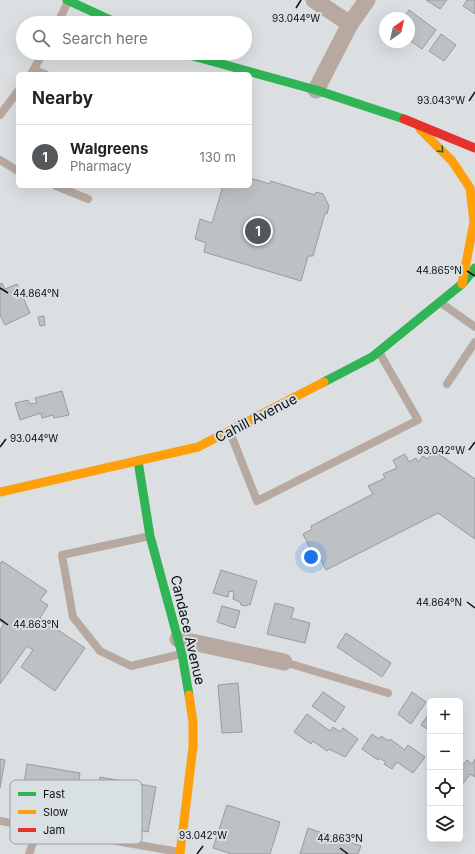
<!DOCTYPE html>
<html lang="en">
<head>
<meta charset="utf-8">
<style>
  body { margin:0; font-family:Inter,sans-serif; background:#f2f2f2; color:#222 }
  .controls { position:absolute; right:12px; bottom:12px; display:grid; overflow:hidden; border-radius:6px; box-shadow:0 4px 16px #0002 }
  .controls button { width:36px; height:36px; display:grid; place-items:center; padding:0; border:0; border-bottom:1px solid #e0e0e0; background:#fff; color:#222; font:20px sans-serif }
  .compass { position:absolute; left:379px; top:12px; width:36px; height:36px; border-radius:50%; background:#fff; box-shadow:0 4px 16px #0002; rotate:34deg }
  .you { position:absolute; left:311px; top:557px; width:14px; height:14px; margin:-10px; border:3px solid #fff; border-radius:50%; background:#1a73e8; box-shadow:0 0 0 6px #1a73e833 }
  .badge { display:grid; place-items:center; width:26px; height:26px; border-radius:50%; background:#55585a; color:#fff; font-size:13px; font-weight:700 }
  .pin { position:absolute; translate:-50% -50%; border:2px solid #fff; box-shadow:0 1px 4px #0006 }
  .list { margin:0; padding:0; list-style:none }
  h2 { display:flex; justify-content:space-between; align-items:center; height:52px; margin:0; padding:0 16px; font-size:17px }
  h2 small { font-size:13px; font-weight:400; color:#767676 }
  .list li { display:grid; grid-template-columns:26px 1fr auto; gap:12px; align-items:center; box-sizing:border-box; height:64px; padding:0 16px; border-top:1px solid #e0e0e0 }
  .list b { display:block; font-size:15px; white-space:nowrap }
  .list p { margin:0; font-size:13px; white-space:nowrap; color:#767676 }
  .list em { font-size:13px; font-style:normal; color:#767676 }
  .icon { flex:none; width:22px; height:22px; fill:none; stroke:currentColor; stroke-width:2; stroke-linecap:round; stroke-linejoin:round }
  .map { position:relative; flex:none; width:475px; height:854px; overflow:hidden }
  .search { position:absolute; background:#fff; box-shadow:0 4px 16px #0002; left:16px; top:16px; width:236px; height:44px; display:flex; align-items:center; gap:10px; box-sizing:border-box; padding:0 14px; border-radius:22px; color:#767676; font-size:15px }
  .panel { position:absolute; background:#fff; box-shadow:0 4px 16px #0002; left:16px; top:72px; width:236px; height:116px; border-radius:6px }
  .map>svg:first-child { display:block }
  .building { fill:#bec1c3; stroke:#989b9d }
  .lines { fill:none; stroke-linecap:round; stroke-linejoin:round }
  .lane { stroke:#b8a9a0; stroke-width:8 }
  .street { stroke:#b8a9a0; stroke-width:17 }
  .fast { stroke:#30b455; stroke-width:9 }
  .slow { stroke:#ff9f0a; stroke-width:9 }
  .jam { stroke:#e5322d; stroke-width:9 }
  .oneway { stroke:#1e6233 }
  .ticks { fill:none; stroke:#0d1011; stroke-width:1.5 }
  .labels { text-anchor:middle; stroke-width:4; stroke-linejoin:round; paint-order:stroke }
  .street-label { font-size:14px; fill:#0d1011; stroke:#d8e0e4 }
  .key { fill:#d8e0e4; stroke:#9ba2a5; stroke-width:1 }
  .key-label { font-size:11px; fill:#0d1011 }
  .ticks-label { font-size:10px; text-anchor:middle; fill:#0d1011; stroke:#d8e0e4; stroke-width:4; stroke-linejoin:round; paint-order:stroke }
</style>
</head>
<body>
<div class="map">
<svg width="475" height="854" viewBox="0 0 475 854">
  <rect width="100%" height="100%" fill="#dbdfe1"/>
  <g class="building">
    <path d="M426,0h21l-7,9z"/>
    <path d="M467,0h8v14l-12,-8z"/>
    <path d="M409,10l27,20 -14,19 -13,-9v-22h-6z"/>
    <path d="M441,34l15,11 -12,16 -15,-10z"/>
    <path d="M250,178l20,6 1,-3 44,14 1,-3 7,2 6,12 -2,8 -2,-1 -12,43h-5l-7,25 -97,-29 2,-9 -11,-4 5,-20 12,4 11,-37h27z"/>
    <path d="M2,283l3,6 12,-5 13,29 -25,12 -5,-10v-31z"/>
    <path d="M44,316l1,9 -5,1 -2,-9z"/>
    <path d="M62,391l7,24 -15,3 -1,-3 -11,3 -1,-5 -21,7 -5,-17 13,-3 2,4 7,-1 -2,-5z"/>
    <path d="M432,452h4l39,27v60l-37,-26 -112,57 -6,-12 -4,2 -13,-26 9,-5 -1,-3 62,-32 -5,-8 17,-8 -2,-4 14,-6 -4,-8 12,-6 4,8 7,-4 2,4 5,-6 5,3z"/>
    <path d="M2,561l45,30 -7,9 8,5 -8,13 45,30 -30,43 -34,-24 12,-17 -6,-4 -27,38v-54l4,-6 -4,-3v-57z"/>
    <path d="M221,570l36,11 -7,24 -2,-1 -1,2 -6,-1 -1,-3 -7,-3 1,-7 -5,-1 -1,6 -15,-4z"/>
    <path d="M275,603l19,5 -3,10 19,5 -5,20 -38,-9z"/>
    <path d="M222,606l18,5 -5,17 -18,-6z"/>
    <path d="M346,633l45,30 -9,14 -45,-30z"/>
    <path d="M238,683l4,49 -20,1 -4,-48z"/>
    <path d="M323,692l22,15 -10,15 -23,-16z"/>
    <path d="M412,692l14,10 -15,22 -13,-10z"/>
    <path d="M430,712v19l-9,-6z"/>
    <path d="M307,714l23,17 3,-4 7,5 3,-4 15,11 -13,18 -16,-8 -2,2 -14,-10 -2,3 -17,-12z"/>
    <path d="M372,734l7,5 2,-3 8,5 1,-2 15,11 3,-5 17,12 -12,16 -16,-11 -5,7 -8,-5 2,-2 -7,-4 -1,2 -16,-11z"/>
    <path d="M0,759l5,1 -5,28z"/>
    <path d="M475,759v18l-5,-3 -8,11 -2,-2v-22l4,3 3,-4 5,4z"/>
    <path d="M27,764l53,9 -7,46 -53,-9z"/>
    <path d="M100,777l56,10 -8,45 -56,-10z"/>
    <path d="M227,805l53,17 -10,32h-38l-19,-6z"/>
    <path d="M308,828l53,18 -3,8h-58z"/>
  </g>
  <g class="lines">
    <g class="lane">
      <path d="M58,23l10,-22"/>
      <path d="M34,70l11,4"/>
      <path d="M31,74l12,-21"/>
      <path d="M0,115l18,-24"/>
      <path d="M0,160l18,11"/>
      <path d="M56,186l32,13"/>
      <path d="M441,303l34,24"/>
      <path d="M447,384l28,-42"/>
      <path d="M230,432l27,69 161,-81 -39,-68"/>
      <path d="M150,536l-88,19 11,62 27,34 31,15 50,-12"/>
      <path d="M284,662l104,31"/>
      <path d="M0,821l179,31"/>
      <path d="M29,854l9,-26"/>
    </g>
    <g class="street">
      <path d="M314,0l36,24"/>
      <path d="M316,90l34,-66 17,-24"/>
      <path d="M178,639l106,23"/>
    </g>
    <g class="fast">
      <path d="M67,0l50,23"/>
      <path d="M182,53l134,37 88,29"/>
      <path d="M324,382l48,-25 90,-73 13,-16"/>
      <path d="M138,461l12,75 32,118 7,41"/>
    </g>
    <g class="slow">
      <path d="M420,129l32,32 18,27 4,34 -12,62"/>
      <path d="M0,492l198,-45 126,-65"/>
      <path d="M180,854l13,-107v-25l-4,-27"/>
    </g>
    <path class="jam" d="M404,119l71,29"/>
  </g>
  <defs><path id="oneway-chevron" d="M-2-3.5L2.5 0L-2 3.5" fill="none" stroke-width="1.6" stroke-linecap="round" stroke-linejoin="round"/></defs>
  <use class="oneway" href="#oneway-chevron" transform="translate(441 150) rotate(45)"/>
  <path class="ticks" d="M296,8l5,-8M469,101l6,-9M467,271l8,5M0,288l8,5M0,447l6,-8M469,450l6,-8M467,602l8,6M0,619l8,6M340,848l8,6M197,854l6,-8"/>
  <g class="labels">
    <g class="street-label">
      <text transform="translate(256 418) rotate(-27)" y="5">Cahill Avenue</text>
      <text transform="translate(188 630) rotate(77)" y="5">Candace Avenue</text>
    </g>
  </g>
  <rect x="10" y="780" width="132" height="64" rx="6" class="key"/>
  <rect x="18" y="792" width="18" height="4" fill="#30b455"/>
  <rect x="18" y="810" width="18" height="4" fill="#ff9f0a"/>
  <rect x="18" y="828" width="18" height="4" fill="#e5322d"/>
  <g class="key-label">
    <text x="43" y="798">Fast</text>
    <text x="43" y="816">Slow</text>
    <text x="43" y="834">Jam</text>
  </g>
  <g class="ticks-label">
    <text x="296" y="22">93.044°W</text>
    <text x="441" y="104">93.043°W</text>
    <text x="439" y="274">44.865°N</text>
    <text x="36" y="297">44.864°N</text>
    <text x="34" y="442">93.044°W</text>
    <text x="441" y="454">93.042°W</text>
    <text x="439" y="606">44.864°N</text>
    <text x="36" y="628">44.863°N</text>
    <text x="203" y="839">93.042°W</text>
    <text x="340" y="842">44.863°N</text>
  </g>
</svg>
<div class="controls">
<button>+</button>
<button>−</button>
<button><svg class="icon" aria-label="locate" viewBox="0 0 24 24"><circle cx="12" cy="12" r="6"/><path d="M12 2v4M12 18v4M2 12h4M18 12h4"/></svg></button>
<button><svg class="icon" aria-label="layers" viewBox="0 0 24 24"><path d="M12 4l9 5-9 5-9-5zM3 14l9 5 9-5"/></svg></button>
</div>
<svg class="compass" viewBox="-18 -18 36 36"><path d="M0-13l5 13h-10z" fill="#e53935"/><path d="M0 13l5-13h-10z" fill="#767676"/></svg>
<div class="you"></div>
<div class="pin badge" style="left:258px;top:231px">1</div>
<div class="search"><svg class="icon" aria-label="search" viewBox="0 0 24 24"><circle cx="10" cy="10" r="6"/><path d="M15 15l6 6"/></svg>Search here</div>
<section class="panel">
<h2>Nearby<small></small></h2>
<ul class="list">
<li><span class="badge">1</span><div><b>Walgreens</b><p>Pharmacy</p></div><em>130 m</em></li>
</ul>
</section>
</div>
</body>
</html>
